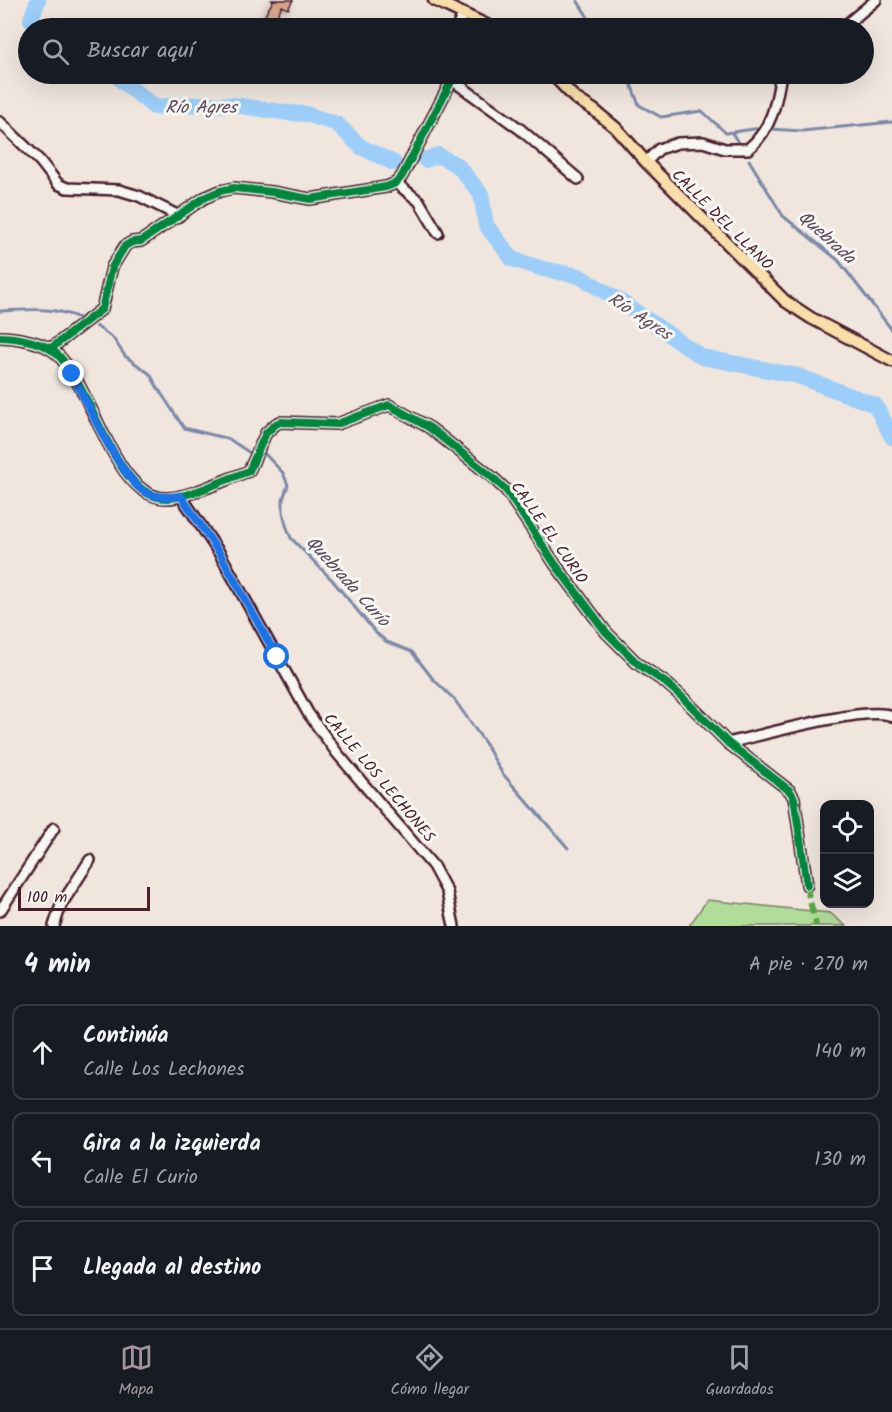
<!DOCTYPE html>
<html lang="es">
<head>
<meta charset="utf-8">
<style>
  body { margin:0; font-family:Kalam,sans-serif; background:#242831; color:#f1f3f6 }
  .controls { position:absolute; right:18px; bottom:18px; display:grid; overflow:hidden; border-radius:12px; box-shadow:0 6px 24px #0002 }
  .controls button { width:54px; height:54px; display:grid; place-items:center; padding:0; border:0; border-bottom:2px solid #363941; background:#171b24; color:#f1f3f6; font:30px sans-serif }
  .scale { position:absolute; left:18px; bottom:15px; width:132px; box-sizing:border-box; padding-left:6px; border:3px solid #4a1f2b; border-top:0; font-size:16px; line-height:21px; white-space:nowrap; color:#4a1f2b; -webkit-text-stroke:4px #f6f6f2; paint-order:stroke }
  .stop { position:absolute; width:18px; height:18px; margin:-14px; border:4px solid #1a73e8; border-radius:50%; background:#fff }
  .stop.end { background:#1a73e8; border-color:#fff; box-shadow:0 2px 6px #0008 }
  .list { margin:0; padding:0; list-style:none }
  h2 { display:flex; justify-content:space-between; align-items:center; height:78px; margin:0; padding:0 24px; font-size:26px }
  h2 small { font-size:20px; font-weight:400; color:#9ea1a6 }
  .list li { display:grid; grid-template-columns:39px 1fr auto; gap:18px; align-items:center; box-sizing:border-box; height:96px; margin:0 12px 12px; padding:0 12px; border:2px solid #363941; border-radius:12px }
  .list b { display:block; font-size:22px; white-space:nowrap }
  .list p { margin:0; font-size:20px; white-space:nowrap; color:#9ea1a6 }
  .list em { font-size:20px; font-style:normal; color:#9ea1a6 }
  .icon { flex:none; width:33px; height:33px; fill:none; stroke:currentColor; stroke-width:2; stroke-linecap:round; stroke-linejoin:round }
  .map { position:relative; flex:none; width:892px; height:926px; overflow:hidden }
  .search { position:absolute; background:#171b24; box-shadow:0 6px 24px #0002; left:18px; right:18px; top:18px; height:66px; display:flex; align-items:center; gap:15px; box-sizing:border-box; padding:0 21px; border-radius:33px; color:#9ea1a6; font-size:22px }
  .sheet { height:402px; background:#171b24 }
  nav { display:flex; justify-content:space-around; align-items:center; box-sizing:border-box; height:84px; border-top:2px solid #363941; background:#171b24; font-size:16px; color:#9ea1a6 }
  nav a { display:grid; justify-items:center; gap:3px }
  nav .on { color:#a6949b }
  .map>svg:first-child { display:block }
  .green { fill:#b1dd9b; stroke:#7e7e63; stroke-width:1.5 }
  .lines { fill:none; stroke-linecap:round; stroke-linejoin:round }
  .stream { stroke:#7b88a7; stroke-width:3 }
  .river { stroke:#9ccef9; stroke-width:16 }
  .building { fill:#d8a58c; stroke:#4a1f2b; stroke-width:1.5; filter:url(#shadow) }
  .minor-casing { stroke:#4a1f2b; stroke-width:14 }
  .major-casing { stroke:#4a1f2b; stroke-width:15 }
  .minor { stroke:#f6f6f2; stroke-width:9 }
  .major { stroke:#f8deab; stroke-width:10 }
  .quiet { stroke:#57aa44; stroke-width:6; stroke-dasharray:12 6; stroke-linecap:butt }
  .cycleway-casing { stroke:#f6f6f2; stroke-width:11 }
  .cycleway { stroke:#00873e; stroke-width:8 }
  .route { stroke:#1a73e8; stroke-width:8 }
  .labels { text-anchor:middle; stroke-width:6; stroke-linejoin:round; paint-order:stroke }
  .street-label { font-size:16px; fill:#4a1f2b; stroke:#f6f6f2 }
  .water-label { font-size:18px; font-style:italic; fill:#5e4b5e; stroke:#f6f6f2 }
</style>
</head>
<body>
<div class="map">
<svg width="892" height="926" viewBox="0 0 892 926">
  <defs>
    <filter id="shadow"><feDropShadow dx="-2.5" dy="2.5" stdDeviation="3" flood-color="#0004"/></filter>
  </defs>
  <rect width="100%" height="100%" fill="#f0e6de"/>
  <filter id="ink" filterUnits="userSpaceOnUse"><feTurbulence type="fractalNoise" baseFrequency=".0167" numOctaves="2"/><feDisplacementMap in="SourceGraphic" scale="12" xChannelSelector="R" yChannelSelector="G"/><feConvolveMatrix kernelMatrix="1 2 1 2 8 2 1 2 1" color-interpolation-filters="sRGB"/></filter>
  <g filter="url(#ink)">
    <path class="green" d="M707,900l123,13 16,13h-157z"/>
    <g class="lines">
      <g class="stream">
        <path d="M577,0l12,19 14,9"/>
        <path d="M627,74l12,31 22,12 41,-6 24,22 35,-5"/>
        <path d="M770,129l32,2 90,-9"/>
        <path d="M732,133l7,11"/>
        <path d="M749,160l34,56 55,44 54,70"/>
        <path d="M0,311c28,-1 53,-5 79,7"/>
        <path d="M96,326l17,12 12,18 25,18 9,16 25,38 45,11 21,14 15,1 18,19 5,12 -5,14v13l3,13 5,13 42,43 43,52 11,9 25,10 21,27 21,20 31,44 17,30 66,75"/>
      </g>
      <g class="river">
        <path d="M36,28l-5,-9 7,-19"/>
        <path d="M114,74l40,33 47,-3 33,1 55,8 17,1 31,10 24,23 33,16"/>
        <path d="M425,160l13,-5 20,11 23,28 5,31 26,34 31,10 36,7 44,27 79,54 96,19 77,29 17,32"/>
      </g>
    </g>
    <path class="building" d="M272,0h21l-5,9 -6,-3 -12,22h-12l15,-27z"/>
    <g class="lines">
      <g class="minor-casing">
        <g id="minor">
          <path d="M457,28l6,-14"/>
          <path d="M842,28l34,-28"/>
          <path d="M452,80l68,49 58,50"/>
          <path d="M0,122l40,39 18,23 9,4 52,2 20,6 40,20"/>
          <path d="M646,162l13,-13 19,-6 25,-1 22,7h23c24,-20 28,-45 33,-75"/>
          <path d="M396,183l23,18 19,32"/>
          <path d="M0,337c15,0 35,4 49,11 42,24 61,150 117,150 23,0 60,-19 83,-27l17,-38 10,-9 4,-2 57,2 52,-19 41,23 62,49 14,13 49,74 51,68 32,32 28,19 15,13 47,47 62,48 4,7 13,87"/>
          <path d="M50,349l52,-40 10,-42 13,-21 7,-4 9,-1 12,-8 51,-35 16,-7 14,-3 38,4 38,7 76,-12 10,-4 6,-7 50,-96 1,-6"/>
          <path d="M181,496l39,58 88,159 29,40 96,113 14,26 7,34"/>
          <path d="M728,743c31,-7 139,-38 164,-27"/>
          <path d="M0,911l54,-83"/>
          <path d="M54,926l7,-21 29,-45"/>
        </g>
      </g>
      <g class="major-casing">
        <g id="major">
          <path d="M434,0l59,28"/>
          <path d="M552,74l23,24 19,12 22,18 30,34 139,139 26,17 81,43"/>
        </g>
      </g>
      <use href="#minor" class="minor"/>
      <use href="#major" class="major"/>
      <path class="quiet" d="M807,885c1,14 7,27 9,41"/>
      <g class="cycleway-casing">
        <g id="cycleway">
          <path d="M0,337c15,0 35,4 49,11 42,24 61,150 117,150 23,0 60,-19 83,-27l17,-38 10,-9 4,-2 57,2 52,-19 41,23 62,49 14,13 49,74 51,68 32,32 28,19 15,13 47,47 62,48 4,7 13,87"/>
          <path d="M50,349l52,-40 10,-42 13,-21 7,-4 9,-1 12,-8 51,-35 16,-7 14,-3 38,4 38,7 76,-12 10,-4 6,-7 50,-96 1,-6"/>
        </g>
      </g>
      <use href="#cycleway" class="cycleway"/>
    </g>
  </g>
  <g class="lines" filter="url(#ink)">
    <path class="route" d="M72,374c13,25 50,106 73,118 12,6 23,6 36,4l39,58 57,103"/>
  </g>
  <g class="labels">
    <g class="street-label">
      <text transform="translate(723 219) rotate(45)" y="6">CALLE DEL LLANO</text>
      <text transform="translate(550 532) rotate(55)" y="6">CALLE EL CURIO</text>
      <text transform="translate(380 777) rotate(50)" y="6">CALLE LOS LECHONES</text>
    </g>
    <g class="water-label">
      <text x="201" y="113">Río Agres</text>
      <text transform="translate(827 237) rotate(42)" y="6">Quebrada</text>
      <text transform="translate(640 316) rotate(33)" y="6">Río Agres</text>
      <text transform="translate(348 581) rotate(48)" y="6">Quebrada Curío</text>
    </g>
  </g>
</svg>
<div class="controls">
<button><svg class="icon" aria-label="locate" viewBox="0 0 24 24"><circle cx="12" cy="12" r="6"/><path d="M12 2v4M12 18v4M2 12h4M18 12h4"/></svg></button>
<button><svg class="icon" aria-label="layers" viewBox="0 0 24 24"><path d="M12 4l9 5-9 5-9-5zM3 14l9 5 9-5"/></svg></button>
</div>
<div class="scale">100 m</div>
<div class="stop" style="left:277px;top:657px"></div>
<div class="stop end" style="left:72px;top:374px"></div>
<div class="search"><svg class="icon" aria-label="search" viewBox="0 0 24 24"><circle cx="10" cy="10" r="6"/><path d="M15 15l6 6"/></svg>Buscar aquí</div>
</div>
<section class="sheet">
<h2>4 min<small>A pie · 270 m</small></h2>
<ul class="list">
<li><svg class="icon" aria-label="ahead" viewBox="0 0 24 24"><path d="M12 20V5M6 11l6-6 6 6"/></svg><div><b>Continúa</b><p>Calle Los Lechones</p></div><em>140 m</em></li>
<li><svg class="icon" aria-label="left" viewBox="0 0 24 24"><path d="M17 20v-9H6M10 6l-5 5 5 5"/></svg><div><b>Gira a la izquierda</b><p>Calle El Curio</p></div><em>130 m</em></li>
<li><svg class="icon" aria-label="arrive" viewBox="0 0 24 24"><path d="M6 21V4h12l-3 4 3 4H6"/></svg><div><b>Llegada al destino</b></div></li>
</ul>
</section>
<nav>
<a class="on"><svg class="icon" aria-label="map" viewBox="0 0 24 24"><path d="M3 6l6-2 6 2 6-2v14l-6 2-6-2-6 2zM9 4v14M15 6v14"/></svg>Mapa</a>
<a><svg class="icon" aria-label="directions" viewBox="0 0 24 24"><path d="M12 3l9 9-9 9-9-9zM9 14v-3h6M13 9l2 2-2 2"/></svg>Cómo llegar</a>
<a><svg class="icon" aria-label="saved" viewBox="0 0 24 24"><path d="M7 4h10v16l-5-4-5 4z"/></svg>Guardados</a>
</nav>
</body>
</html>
